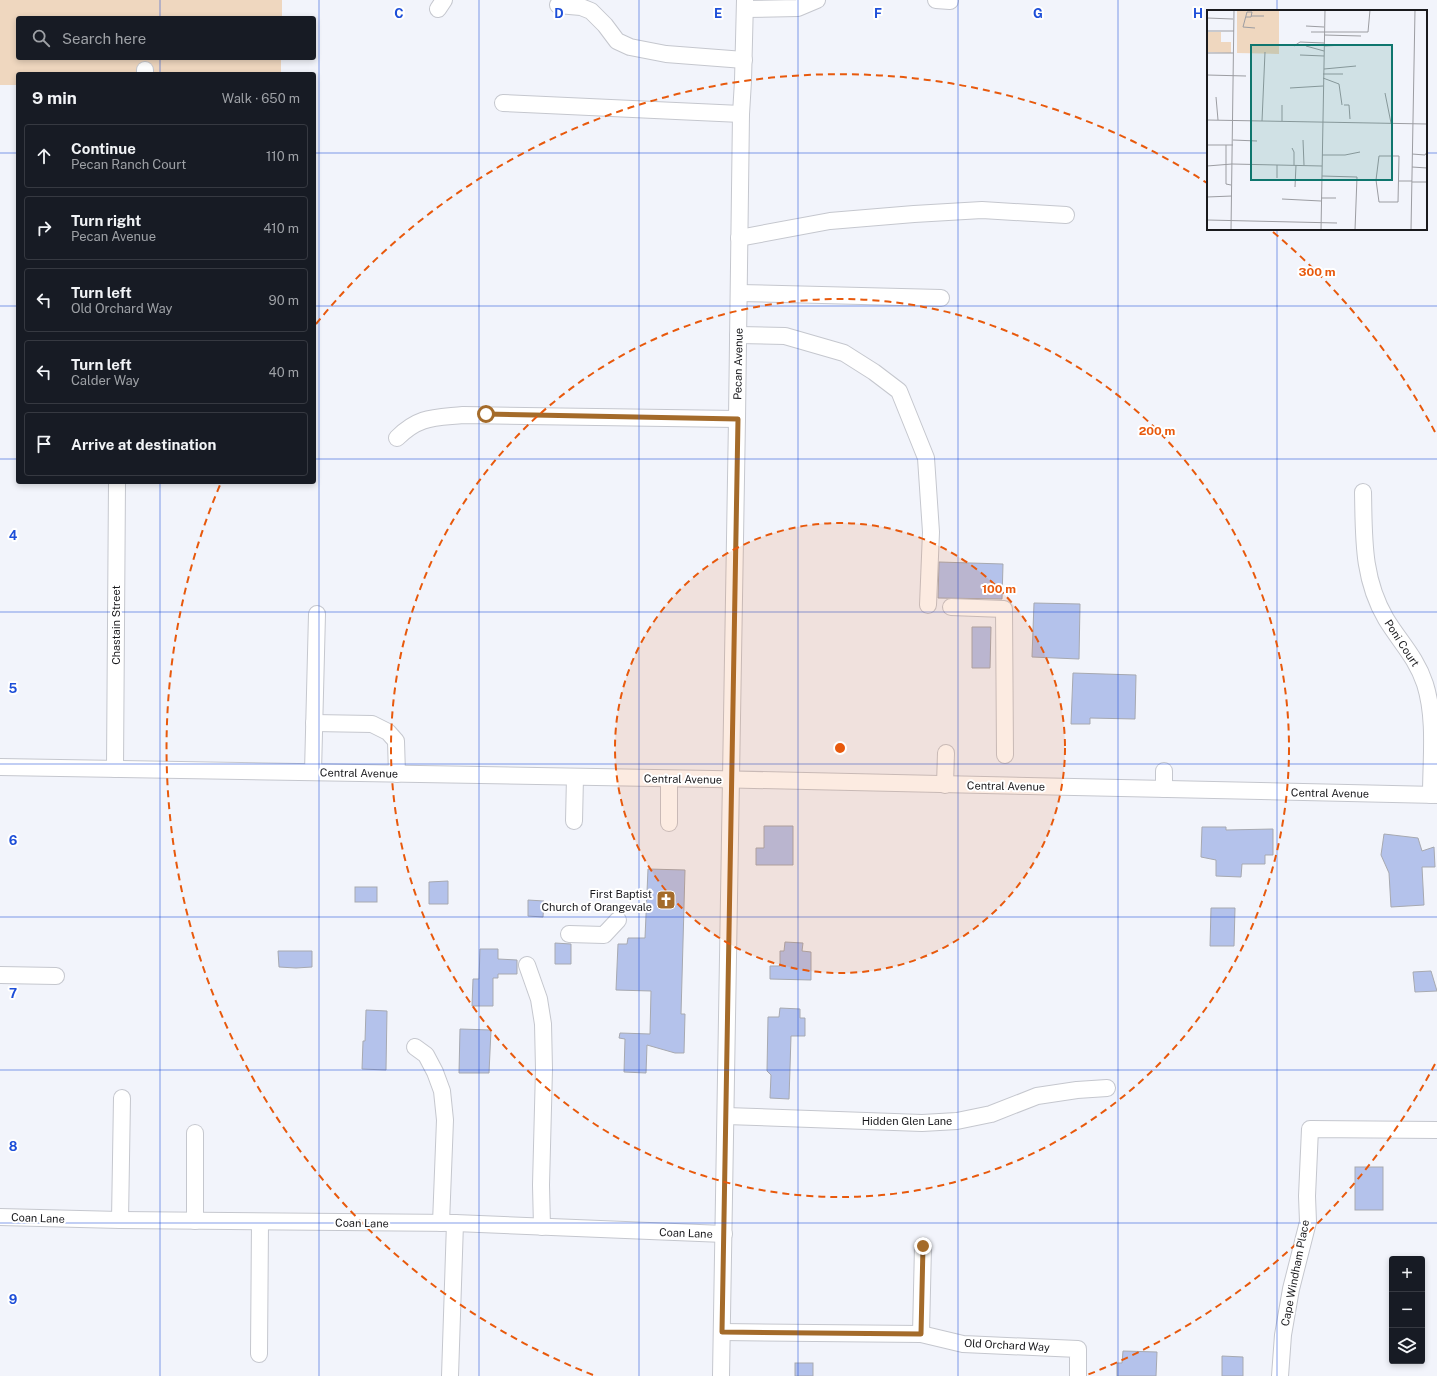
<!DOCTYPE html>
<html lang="en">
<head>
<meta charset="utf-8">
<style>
  body { margin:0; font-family:"Public Sans",sans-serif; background:#20242c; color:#f1f3f6 }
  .controls { position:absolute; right:12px; bottom:12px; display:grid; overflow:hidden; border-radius:4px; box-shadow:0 2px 6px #0003 }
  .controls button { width:36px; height:36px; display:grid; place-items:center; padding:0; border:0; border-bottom:1px solid #363941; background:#171b24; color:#f1f3f6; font:20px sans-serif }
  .stop { position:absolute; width:12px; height:12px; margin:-9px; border:3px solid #a46b2a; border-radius:50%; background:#fff }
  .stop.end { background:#a46b2a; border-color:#fff; box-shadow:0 1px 4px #0008 }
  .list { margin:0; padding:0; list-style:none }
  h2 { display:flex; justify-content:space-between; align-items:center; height:52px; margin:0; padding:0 16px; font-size:17px }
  h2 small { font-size:13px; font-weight:400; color:#9ea1a6 }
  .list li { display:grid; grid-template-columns:26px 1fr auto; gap:12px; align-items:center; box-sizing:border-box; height:64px; margin:0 8px 8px; padding:0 8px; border:1px solid #363941; border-radius:4px }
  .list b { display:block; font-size:15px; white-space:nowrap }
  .list p { margin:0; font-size:13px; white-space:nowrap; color:#9ea1a6 }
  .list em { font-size:13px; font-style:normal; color:#9ea1a6 }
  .icon { flex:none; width:22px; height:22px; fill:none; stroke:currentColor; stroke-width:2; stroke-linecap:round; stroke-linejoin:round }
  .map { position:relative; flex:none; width:1437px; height:1376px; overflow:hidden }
  .search { position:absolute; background:#171b24; box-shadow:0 2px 6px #0003; left:16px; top:16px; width:300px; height:44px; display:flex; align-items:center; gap:10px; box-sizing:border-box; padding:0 14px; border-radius:4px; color:#9ea1a6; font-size:15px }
  .panel { position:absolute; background:#171b24; box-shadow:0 2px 6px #0003; left:16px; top:72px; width:300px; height:412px; border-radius:4px }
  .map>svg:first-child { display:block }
  .green { fill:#efd7bf }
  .building { fill:#b4c2eb; stroke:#a7a9b0 }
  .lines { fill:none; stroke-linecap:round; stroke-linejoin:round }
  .minor-casing { stroke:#c5c7ce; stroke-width:18 }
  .minor { stroke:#fff; stroke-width:16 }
  .route { stroke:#a46b2a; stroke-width:5 }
  .grid { fill:none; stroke:#1d4ed8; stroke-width:1; stroke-opacity:0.55 }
  .ring { fill:none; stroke:#e8590c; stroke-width:2; stroke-dasharray:7 5 }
  .labels { text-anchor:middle; stroke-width:4; stroke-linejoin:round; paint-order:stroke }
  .street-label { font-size:11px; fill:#1a1a1d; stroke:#fff }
  .poi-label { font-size:11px; fill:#1a1a1d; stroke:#fff; text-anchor:end }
  .inset-road { fill:none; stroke:#9c9da2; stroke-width:1 }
  .view { fill:#0f766e; fill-opacity:0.15; stroke:#0f766e; stroke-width:2 }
  .inset-edge { fill:none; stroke:#1a1a1d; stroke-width:2 }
  .grid-label { font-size:13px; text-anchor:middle; font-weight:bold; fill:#1d4ed8; stroke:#fff; stroke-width:4; stroke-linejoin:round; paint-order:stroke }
  .centre { fill:#e8590c; stroke:#fff; stroke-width:2 }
  .ring-label { font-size:12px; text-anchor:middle; font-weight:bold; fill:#e8590c; stroke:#fff; stroke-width:4; stroke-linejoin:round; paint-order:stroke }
</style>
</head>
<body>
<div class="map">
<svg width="1437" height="1376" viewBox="0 0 1437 1376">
  <rect width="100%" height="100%" fill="#f2f4fb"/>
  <path class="green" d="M0,0h282v18h-264v40h263v16h-263v11h-18z"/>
  <g class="building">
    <path d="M939,562l64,2 -1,35 -64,-1z"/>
    <path d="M1034,603l46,1 -1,55 -47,-2z"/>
    <path d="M972,627h19l-1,41h-18z"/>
    <path d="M1073,673l63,2 -1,44 -45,-1v6h-19z"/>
    <path d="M764,826h29v39h-37v-17h8z"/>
    <path d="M1202,827h24v3l47,-1v26h-8v9h-23l-1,13 -25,-1v-16l-15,-3z"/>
    <path d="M1384,834l34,4 4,13 12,-4 1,20h-13l2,38 -33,2 -2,-34 -8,-18z"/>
    <path d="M648,869l37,1 -4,144h4l-1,39h-9l-28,-8 -1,28 -22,-1 1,-33 -6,-1 1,-5 30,1 1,-43 -35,-1 2,-46h9l1,-6h17z"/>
    <path d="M448,881v23h-19v-22z"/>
    <rect x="355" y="887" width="22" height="15"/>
    <path d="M528,900l16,1 -1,16 -15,-1z"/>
    <path d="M1211,908h24l-1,38h-24z"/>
    <path d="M785,942l18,1 -1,8 9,1v28l-41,-1v-13h10v-15h4z"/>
    <path d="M555,943l16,1v20h-16z"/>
    <path d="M480,949h18v10l19,1v14h-19v4h-5v28h-21l1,-27h6z"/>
    <path d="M278,951h34v16l-16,1 -17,-1z"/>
    <path d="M1431,971l6,20 -22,1 -2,-20z"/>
    <path d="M780,1008l20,1v9h5v18h-14l-2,63 -19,-1 1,-23 -4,-4 1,-54h11z"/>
    <path d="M366,1010l21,1 -1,59 -24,-1 1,-28h2z"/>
    <path d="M460,1029l31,1 -2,43h-30z"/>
    <rect x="1355" y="1167" width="28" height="43"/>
    <path d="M1123,1351l34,1 -1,24h-39v-13h5z"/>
    <path d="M1222,1356l21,1v19h-21z"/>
    <rect x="795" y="1363" width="18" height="13"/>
  </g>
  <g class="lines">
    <g class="minor-casing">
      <g id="minor">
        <path d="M936,0l14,1"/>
        <path d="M558,5l23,2 10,4 14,14 12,16 13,6 36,7 78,6"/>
        <path d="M438,9l6,-9"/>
        <path d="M745,9l53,-1 19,-8"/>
        <path d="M145,74v-4"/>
        <path d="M503,103l238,11"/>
        <path d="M739,238l91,-17 84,-7 68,-4 84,5"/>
        <path d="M739,293l202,5"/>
        <path d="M738,335l47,1 59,17 30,19 25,19 27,67 5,74 -3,73"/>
        <path d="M397,438c22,-22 37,-20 66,-23l274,4"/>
        <path d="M1363,492c1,45 -1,86 23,127 14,23 30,38 39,65 11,35 6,75 6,111"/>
        <path d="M951,607l53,2 1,146"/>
        <path d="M314,723l58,1 16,8 8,9 1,33"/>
        <path d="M0,767l713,12 724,16"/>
        <path d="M115,769l2,-287"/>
        <path d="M1164,771v18"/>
        <path d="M313,772l4,-158"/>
        <path d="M945,785l1,-32"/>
        <path d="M574,821l1,-44"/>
        <path d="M669,823v-44"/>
        <path d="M569,934l35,1 14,-15"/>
        <path d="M527,965l12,34 4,25 1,45 -3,116 1,42"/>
        <path d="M0,975l56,1"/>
        <path d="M415,1047l11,8 9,17 7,19 3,29 -4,103"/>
        <path d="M726,1116l196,7 35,-2 34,-7 46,-18 40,-6 30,-2"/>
        <path d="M195,1133v88"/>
        <path d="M0,1217l120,3 335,3 269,11"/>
        <path d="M120,1220l2,-122"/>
        <path d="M722,1332l199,2 42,10 115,5v27"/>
        <path d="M921,1334l2,-88"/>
        <path d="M259,1354l1,-132"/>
        <path d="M450,1376l5,-153"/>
        <path d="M721,1376l16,-957 4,-305 2,-33 2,-81"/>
        <path d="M1280,1376l3,-41 8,-46 17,-67 -1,-26 3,-67 127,1"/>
      </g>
    </g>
    <use href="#minor" class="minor"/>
  </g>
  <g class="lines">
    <path class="route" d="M486,414l252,5 -16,913 199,2 2,-88"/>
  </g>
  <path class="grid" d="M160,0v18M319,0v1376M479,0v1376M639,0v1376M798,0v1376M958,0v1376M1118,0v1376M1277,0v11M160,58v16M0,153h18M314,153h894M1426,153h11M1277,229v1147M0,306h18M314,306h1123M0,459h18M314,459h1123M160,482v894M0,612h1437M0,764h1437M0,917h1437M0,1070h1437M0,1223h1437"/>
  <circle cx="840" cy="748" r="225" fill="#e8590c" fill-opacity=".12"/>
  <g class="ring">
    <circle cx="840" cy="748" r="225"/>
    <circle cx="840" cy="748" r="449"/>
    <path d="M1435 1064A674 674 0 0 1 1087 1375M593 1375A674 674 0 0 1 220 485M316 324A674 674 0 0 1 1207 183M1273 232A674 674 0 0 1 1435 432"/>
  </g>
  <defs>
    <g id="church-square" transform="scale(1)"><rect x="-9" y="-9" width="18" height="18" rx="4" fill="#a46b2a" stroke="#fff"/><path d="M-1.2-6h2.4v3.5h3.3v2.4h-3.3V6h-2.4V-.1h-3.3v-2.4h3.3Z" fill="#fff"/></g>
  </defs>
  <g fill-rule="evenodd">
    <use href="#church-square" x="666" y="900"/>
  </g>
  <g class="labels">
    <g class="street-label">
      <text transform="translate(738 364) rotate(-89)" y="4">Pecan Avenue</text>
      <text transform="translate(116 625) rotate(-90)" y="4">Chastain Street</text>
      <text transform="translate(1402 643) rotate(57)" y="4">Poni Court</text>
      <text transform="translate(359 773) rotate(1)" y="4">Central Avenue</text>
      <text transform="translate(683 779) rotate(1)" y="4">Central Avenue</text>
      <text transform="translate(1006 786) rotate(1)" y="4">Central Avenue</text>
      <text transform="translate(1330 793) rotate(1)" y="4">Central Avenue</text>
      <text x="907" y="1125">Hidden Glen Lane</text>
      <text transform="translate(38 1218) rotate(2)" y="4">Coan Lane</text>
      <text transform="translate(362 1223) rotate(1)" y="4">Coan Lane</text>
      <text transform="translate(686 1233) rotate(2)" y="4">Coan Lane</text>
      <text transform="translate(1295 1273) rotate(-79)" y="4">Cape Windham Place</text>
      <text transform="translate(1007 1345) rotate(3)" y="4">Old Orchard Way</text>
    </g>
    <g class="poi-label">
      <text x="652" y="898">First Baptist<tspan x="652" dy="13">Church of Orangevale</tspan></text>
    </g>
  </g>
  <g transform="translate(1207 10)">
    <rect width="220" height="220" fill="#f2f4fb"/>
    <path d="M30,0h42v44l-42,-1zM0,22h14v10h10v11l-24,-1z" fill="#efd7bf"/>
    <path class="inset-road" d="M44,6h13M39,7h5l1,-5h-5l-4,15 12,1M0,8l26,1M99,16l18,1M0,21h27M104,22h57l2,-22M117,25l37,1M87,36l6,-4 24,1M99,36l18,5M117,36l20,-1M0,43h26M93,45l24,1M117,59l32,-3M116,64h20M0,65l39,1M116,68l16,6 3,21M83,78l33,-2M178,83l6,30M9,87l2,23M137,95h5l1,14M0,110l220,4M55,111l3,-69M75,111v-16M26,130l24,1M96,130l1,25M0,135h26M19,135v39l5,1M85,138l2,4v13M205,144l13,1 2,-3M115,145h23l15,-3M172,146h20l-1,46h-19l-3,-22zM0,156l25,-2 90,2M205,157l15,1M115,166l35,1 -2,53M70,168v-13M192,171h13M205,172h15M88,177l1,-22M0,187l25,-1M114,188h15M75,189l39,2M0,210l130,3M24,220l3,-220M114,220l4,-220M204,220l4,-220"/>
    <path class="view" d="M44,35h141v135h-141z"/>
    <rect width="220" height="220" class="inset-edge"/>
  </g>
  <g class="grid-label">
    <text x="399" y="18">C</text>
    <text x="559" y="18">D</text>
    <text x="718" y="18">E</text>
    <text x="878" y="18">F</text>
    <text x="1038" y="18">G</text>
    <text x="1198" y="18">H</text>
    <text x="13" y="540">4</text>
    <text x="13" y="693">5</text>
    <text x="13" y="845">6</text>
    <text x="13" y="998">7</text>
    <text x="13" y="1151">8</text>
    <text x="13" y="1304">9</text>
  </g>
  <circle cx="840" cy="748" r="6" class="centre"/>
  <g class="ring-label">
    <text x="1317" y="276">300 m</text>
    <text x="1157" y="435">200 m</text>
    <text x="999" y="593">100 m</text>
  </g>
</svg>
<div class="controls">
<button>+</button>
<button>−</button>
<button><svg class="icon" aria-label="layers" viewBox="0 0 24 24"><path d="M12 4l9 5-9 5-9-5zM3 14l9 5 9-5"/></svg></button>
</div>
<div class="stop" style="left:486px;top:414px"></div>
<div class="stop end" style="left:923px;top:1246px"></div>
<div class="search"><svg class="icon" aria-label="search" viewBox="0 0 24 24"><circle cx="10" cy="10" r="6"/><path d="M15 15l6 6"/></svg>Search here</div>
<section class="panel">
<h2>9 min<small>Walk · 650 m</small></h2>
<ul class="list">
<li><svg class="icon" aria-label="ahead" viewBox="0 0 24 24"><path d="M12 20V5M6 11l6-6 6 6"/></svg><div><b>Continue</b><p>Pecan Ranch Court</p></div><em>110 m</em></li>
<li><svg class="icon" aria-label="right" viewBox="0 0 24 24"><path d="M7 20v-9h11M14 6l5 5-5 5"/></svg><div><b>Turn right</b><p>Pecan Avenue</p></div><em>410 m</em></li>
<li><svg class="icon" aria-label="left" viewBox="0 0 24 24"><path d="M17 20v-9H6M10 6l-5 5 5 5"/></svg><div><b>Turn left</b><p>Old Orchard Way</p></div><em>90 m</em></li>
<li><svg class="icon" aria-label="left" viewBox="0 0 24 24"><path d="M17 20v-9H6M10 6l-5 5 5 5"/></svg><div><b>Turn left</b><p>Calder Way</p></div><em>40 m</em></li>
<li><svg class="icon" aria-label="arrive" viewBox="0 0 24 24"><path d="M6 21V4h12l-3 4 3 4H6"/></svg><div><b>Arrive at destination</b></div></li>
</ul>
</section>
</div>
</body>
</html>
